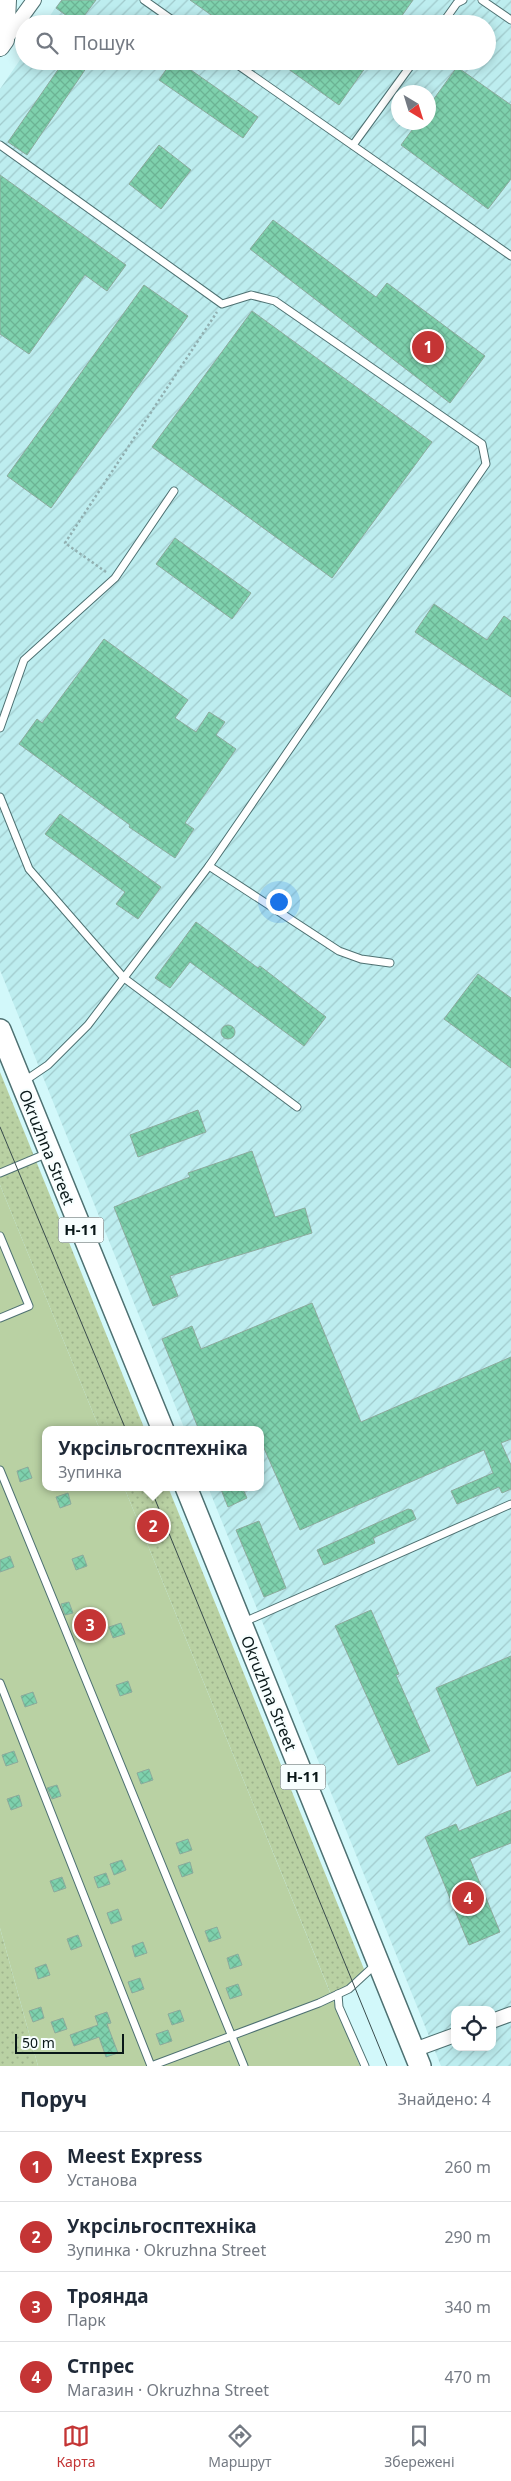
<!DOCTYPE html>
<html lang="uk">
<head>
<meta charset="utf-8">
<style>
  body { margin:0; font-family:"Noto Sans",sans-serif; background:#f2f2f3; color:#1f2937 }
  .controls { position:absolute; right:15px; bottom:15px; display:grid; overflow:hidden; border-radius:10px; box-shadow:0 2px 12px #0003 }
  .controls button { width:45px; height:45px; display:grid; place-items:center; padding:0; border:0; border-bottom:1px solid #e0e1e3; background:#fff; color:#1f2937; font:25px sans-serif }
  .compass { position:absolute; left:391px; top:85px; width:45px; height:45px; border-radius:50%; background:#fff; box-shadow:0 2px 12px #0003; rotate:142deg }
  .scale { position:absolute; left:15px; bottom:12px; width:109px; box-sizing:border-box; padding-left:5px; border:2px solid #091718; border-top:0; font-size:14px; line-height:18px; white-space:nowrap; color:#091718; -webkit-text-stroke:4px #f7fefe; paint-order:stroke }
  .you { position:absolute; left:278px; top:901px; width:18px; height:18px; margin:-12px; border:4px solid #fff; border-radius:50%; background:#1a73e8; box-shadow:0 0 0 8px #1a73e833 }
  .badge { display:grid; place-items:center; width:32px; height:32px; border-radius:50%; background:#c43535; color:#fff; font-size:16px; font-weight:700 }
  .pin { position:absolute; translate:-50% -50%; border:2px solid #fff; box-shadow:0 1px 5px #0006 }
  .popup { position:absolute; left:42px; top:1426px; width:222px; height:65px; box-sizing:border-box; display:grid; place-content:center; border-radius:10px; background:#fff; filter:drop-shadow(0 1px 4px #0005); font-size:16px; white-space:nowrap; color:#747a83 }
  .popup b { font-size:19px; color:#1f2937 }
  .popup::after { content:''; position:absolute; left:50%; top:100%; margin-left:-10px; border:10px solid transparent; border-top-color:#fff }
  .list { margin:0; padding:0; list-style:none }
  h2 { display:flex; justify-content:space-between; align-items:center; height:65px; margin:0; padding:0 20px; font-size:21px }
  h2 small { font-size:16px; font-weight:400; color:#747a83 }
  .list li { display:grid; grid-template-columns:32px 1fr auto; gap:15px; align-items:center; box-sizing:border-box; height:70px; padding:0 20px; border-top:1px solid #e0e1e3 }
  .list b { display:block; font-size:19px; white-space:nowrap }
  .list p { margin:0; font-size:16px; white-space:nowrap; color:#747a83 }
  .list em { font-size:16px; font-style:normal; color:#747a83 }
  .icon { flex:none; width:28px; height:28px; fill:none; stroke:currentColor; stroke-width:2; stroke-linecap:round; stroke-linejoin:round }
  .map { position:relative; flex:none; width:511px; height:2066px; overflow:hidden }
  .search { position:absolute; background:#fff; box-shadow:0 2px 12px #0003; left:15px; right:15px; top:15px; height:55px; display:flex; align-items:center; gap:12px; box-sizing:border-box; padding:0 18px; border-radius:28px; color:#747a83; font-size:19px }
  .sheet { height:345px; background:#fff }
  nav { display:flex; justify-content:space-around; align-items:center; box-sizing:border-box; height:70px; border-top:1px solid #e0e1e3; background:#fff; font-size:14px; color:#747a83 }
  nav a { display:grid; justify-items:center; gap:2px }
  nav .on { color:#c43535 }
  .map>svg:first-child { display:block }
  .industrial { fill:url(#industrial-furrows); fill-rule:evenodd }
  .grass { fill:url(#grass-dots) }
  .garden { fill:#b9d1a3 }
  .building { fill:url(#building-cross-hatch); stroke:#8caa9c }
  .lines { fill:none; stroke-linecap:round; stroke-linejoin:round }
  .service-casing { stroke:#4e7172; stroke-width:9 }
  .minor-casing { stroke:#4e7172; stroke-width:16 }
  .tertiary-casing { stroke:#4e7172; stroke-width:20 }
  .primary-casing { stroke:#4e7172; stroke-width:24 }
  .path { stroke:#91b0b1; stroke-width:2.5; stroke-dasharray:2.5 2.5; stroke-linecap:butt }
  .service { stroke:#fff; stroke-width:7 }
  .minor { stroke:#fff; stroke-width:14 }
  .tertiary { stroke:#fff; stroke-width:18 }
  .primary { stroke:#fff; stroke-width:21 }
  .tram { stroke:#394c4d; stroke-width:1 }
  .labels { text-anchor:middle; stroke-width:4.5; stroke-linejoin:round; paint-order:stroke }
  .shield { fill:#f7fefe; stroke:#505c5d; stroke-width:1 }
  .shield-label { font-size:15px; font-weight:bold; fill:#091718 }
  .street-label { font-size:16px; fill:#091718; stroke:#f7fefe }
</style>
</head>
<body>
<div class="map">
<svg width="511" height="2066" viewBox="0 0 511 2066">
  <defs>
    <pattern id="industrial-furrows" width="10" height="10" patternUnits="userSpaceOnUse" patternTransform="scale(1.25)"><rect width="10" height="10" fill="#bdedef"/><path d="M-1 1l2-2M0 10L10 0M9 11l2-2" fill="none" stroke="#a1cacc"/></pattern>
    <pattern id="grass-dots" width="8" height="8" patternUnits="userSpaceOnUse" patternTransform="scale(1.25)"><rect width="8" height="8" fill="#b9d1a3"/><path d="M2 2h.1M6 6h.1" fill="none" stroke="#9eb38c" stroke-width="1.8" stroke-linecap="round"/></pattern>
    <pattern id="building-cross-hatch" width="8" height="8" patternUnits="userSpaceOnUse" patternTransform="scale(1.25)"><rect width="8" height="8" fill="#7ed1ad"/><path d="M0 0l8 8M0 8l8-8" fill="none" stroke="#6cb394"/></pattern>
  </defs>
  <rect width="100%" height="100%" fill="#d2f8fa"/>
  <path class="industrial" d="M61,0h450v2066h-70l-233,-579h52v-57h-75l-185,-460v-881l24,-35v7h463v-37h-443zM398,92h30v30h-30zM455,2010h37v37h-37z"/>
  <g class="grass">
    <path d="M0,1072l145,358h-45l-100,-245z"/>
    <path d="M124,1487h44l198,487 -34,23z"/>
    <path d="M0,1928l38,138h-38z"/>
  </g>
  <path class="garden" d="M0,1185l100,245h-54v57h78l236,579h-322l-38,-138z"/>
  <g class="building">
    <path d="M62,0h34l-18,24 -22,-16z"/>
    <path d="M190,0h223l-17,24h-172z"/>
    <path d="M64,61h27l-64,94 -19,-13z"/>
    <path d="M172,61h6l80,56 -15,21 -84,-58z"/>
    <path d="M277,61h93l-31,44z"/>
    <path d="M457,67l54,38v74l-23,30 -87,-64 17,-23h10v-15z"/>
    <path d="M159,145l32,25 -30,39 -32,-25z"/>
    <path d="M0,175l126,90 -19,26 -22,-16 -56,79 -29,-20z"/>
    <path d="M273,220l103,77 11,-14 98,73 -35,47 -200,-154z"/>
    <path d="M144,285l44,31 -137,192 -44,-32z"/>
    <path d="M252,311l180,131 -100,136 -180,-131z"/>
    <path d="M175,538l76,55 -19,26 -76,-55z"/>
    <path d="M434,604l53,36 17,-24 7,5v76l-96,-65z"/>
    <path d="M104,639l84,61 -13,18 21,14 13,-20 16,10 -9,13 20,14 -51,74 9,6 -19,29 -46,-31 1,-2 -111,-81 18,-25 5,4z"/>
    <path d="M60,814l101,73 -23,32 -22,-15 9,-12 -80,-58z"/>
    <path d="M196,922l62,46 2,-2 66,51 -22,29 -114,-84 -20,26 -15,-10z"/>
    <path d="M478,974l33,24v70l-67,-49z"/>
    <circle cx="228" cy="1032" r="7"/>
    <path d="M198,1110l8,22 -68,25 -8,-22z"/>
    <path d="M252,1151l23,66 30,-9 7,25 -142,43 8,20 -25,10 -39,-99 76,-30 -2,-4z"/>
    <path d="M312,1303l49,119 150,-65v82l-10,4 10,22v24l-9,4 -3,-6 -42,17 -6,-13 42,-18 -9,-23 -184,80 -40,-91v-9h-61l-37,-91 30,-13 9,23z"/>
    <path d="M28,1467l4,11 -12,4 -3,-11z"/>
    <path d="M220,1487h22l5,11 -19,9z"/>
    <path d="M68,1493l3,11 -11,4 -4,-11z"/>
    <path d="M408,1509l4,1 4,9 -43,19 2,5 -51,22 -7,-15z"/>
    <path d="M259,1521l27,67 -22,9 -28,-67z"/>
    <path d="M83,1555l4,11 -11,4 -4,-11z"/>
    <path d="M10,1556l4,11 -14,5v-12z"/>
    <path d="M69,1602l4,11 -8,2 -4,-11z"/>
    <path d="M371,1610l28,64 -3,1 34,76 -32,14 -63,-139z"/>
    <path d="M121,1623l4,11 -12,4 -4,-11z"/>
    <path d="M511,1656v115l-34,15 -41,-98z"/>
    <path d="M128,1681l4,11 -12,4 -4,-11z"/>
    <path d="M33,1692l4,11 -12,4 -4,-11z"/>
    <path d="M14,1751l4,11 -12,4 -4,-11z"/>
    <path d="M149,1769l4,11 -12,4 -4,-11z"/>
    <path d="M57,1785l4,11 -9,3 -5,-11z"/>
    <path d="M19,1795l3,11 -11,4 -4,-11z"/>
    <path d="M511,1810v33l-41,16 30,73 -31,13 -44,-108 31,-13 3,7z"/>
    <path d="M188,1839l4,11 -12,4 -4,-11z"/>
    <path d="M122,1860l4,10 -12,5 -4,-11z"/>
    <path d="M190,1862l3,11 -11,4 -4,-11z"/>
    <path d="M106,1873l4,11 -12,4 -4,-11z"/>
    <path d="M62,1877l4,11 -12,4 -4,-11z"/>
    <path d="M118,1909l4,11 -11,4 -4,-11z"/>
    <path d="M217,1927l4,11 -12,4 -4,-11z"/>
    <path d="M78,1935l4,11 -11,4 -4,-11z"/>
    <path d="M143,1942l4,11 -12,4 -3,-11z"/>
    <path d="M238,1954l4,11 -12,4 -3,-11z"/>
    <path d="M46,1964l4,11 -12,4 -3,-11z"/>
    <path d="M140,1978l4,11 -12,4 -4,-11z"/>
    <path d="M238,1984l4,11 -12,4 -4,-11z"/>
    <path d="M41,2007l3,11 -11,4 -4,-11z"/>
    <path d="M180,2010l4,11 -12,4 -4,-11z"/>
    <path d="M107,2012l4,11 -4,1 11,29 -12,4 -7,-20 -25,9 -4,-11 28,-10 -3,-9z"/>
    <path d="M63,2018l4,11 -12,4 -4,-11z"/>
    <path d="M168,2030l4,11 -12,4 -4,-11z"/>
  </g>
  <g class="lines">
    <g class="service-casing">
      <g id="service">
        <path d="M144,0l34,24"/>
        <path d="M482,0l29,20"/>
        <path d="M442,24l15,-21 6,-3"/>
        <path d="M232,61l279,195"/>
        <path d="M0,145l222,159 29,-9 24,6 207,143 4,20 -277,402"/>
        <path d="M353,145l61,-84"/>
        <path d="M0,728l24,-68 91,-82 59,-87"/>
        <path d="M0,797l29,72 95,109 173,129"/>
        <path d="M23,1082l25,-17 40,-40 121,-159 130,85 22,8 29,4"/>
        <path d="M0,1173l48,-20"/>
        <path d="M0,1236l29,70 -29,12"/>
        <path d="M0,1470l244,596"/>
        <path d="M244,1622l267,-118"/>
        <path d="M0,1683l151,383"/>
        <path d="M338,1994l1,13 26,59"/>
        <path d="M151,2066l168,-63 30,-14 26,-24"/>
      </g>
    </g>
    <g class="minor-casing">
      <g id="minor">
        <path d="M5,40l29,-40"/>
        <path d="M492,2021l19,-7"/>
        <path d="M414,2050l41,-15"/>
      </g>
    </g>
    <g class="tertiary-casing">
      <path id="tertiary" d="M0,47l5,-7 2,-40"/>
    </g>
    <g class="primary-casing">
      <g id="primary">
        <path d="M0,1030l163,400"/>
        <path d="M186,1487l234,579"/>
      </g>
    </g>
    <path class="path" d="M106,572l-41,-29 152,-231"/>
    <use href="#service" class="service"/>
    <use href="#minor" class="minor"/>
    <use href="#tertiary" class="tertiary"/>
    <use href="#primary" class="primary"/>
    <g class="tram">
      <path d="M0,1127l126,303"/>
      <path d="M150,1487l237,579"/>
    </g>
  </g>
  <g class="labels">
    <g class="shield">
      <rect x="58.5" y="1217.5" width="45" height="25" rx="4"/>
      <rect x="280.5" y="1764.5" width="45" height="25" rx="4"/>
    </g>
    <g class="shield-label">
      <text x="81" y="1235">Н-11</text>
      <text x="303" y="1782">Н-11</text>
    </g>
    <g class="street-label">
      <text transform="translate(47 1147) rotate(68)" y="6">Okruzhna Street</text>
      <text transform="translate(269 1693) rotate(68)" y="6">Okruzhna Street</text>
    </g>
  </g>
</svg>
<div class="controls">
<button><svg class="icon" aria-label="locate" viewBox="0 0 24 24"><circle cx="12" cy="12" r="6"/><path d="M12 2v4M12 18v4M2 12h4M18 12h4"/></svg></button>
</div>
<svg class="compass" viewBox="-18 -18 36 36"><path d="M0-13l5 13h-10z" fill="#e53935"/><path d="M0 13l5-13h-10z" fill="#747a83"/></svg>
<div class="scale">50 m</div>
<div class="you"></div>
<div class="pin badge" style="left:428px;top:347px">1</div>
<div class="pin badge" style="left:153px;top:1526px">2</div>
<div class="popup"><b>Укрсільгосптехніка</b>Зупинка</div>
<div class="pin badge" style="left:90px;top:1625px">3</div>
<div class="pin badge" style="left:468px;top:1898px">4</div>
<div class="search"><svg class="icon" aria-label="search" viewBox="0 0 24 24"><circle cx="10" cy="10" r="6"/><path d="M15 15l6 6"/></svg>Пошук</div>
</div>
<section class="sheet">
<h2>Поруч<small>Знайдено: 4</small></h2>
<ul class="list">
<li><span class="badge">1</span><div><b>Meest Express</b><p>Установа</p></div><em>260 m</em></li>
<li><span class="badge">2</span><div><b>Укрсільгосптехніка</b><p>Зупинка · Okruzhna Street</p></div><em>290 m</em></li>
<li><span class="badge">3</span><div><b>Троянда</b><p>Парк</p></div><em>340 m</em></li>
<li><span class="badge">4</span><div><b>Стпрес</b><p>Магазин · Okruzhna Street</p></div><em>470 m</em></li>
</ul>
</section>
<nav>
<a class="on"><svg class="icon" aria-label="map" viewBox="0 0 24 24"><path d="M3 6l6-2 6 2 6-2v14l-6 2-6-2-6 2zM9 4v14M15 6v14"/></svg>Карта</a>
<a><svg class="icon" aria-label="directions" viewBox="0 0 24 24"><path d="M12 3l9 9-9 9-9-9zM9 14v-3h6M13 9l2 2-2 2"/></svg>Маршрут</a>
<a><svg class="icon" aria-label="saved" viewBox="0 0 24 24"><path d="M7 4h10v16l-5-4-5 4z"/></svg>Збережені</a>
</nav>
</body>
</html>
